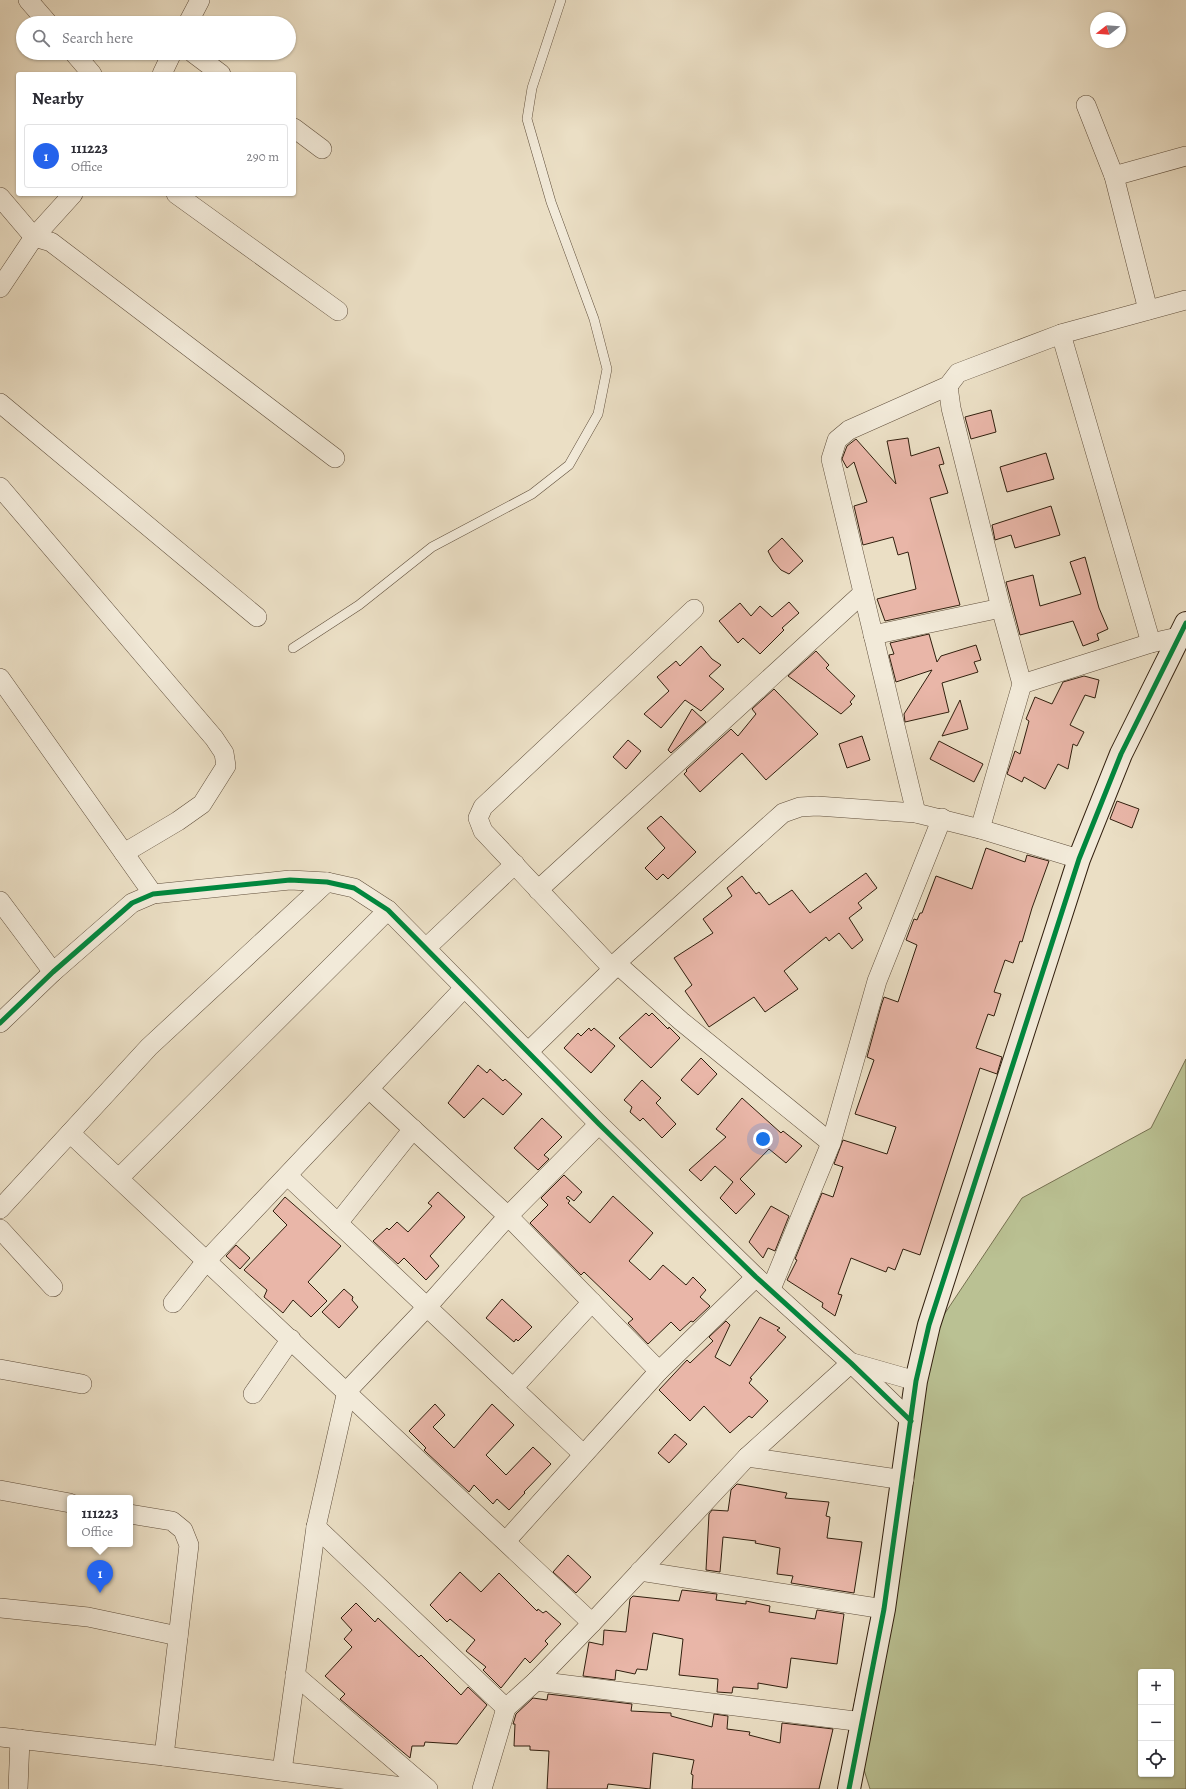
<!DOCTYPE html>
<html lang="en">
<head>
<meta charset="utf-8">
<style>
  body { margin:0; font-family:Alegreya,serif; background:#f7f7f7; color:#2b2b33 }
  .controls { position:absolute; right:12px; bottom:12px; display:grid; overflow:hidden; border-radius:4px; box-shadow:0 1px 3px #0004 }
  .controls button { width:36px; height:36px; display:grid; place-items:center; padding:0; border:0; border-bottom:1px solid #e1e1e2; background:#fff; color:#2b2b33; font:20px sans-serif }
  .compass { position:absolute; left:1090px; top:12px; width:36px; height:36px; border-radius:50%; background:#fff; box-shadow:0 1px 3px #0004; rotate:253deg }
  .you { position:absolute; left:763px; top:1139px; width:14px; height:14px; margin:-10px; border:3px solid #fff; border-radius:50%; background:#1a73e8; box-shadow:0 0 0 6px #1a73e833 }
  .badge { display:grid; place-items:center; width:26px; height:26px; border-radius:50%; background:#2563eb; color:#fff; font-size:13px; font-weight:700 }
  .pin { position:absolute; translate:-50% -33px; filter:drop-shadow(0 1px 2px #0008) }
  .pin::after { content:''; position:absolute; top:21px; width:14px; height:12px; background:inherit; clip-path:polygon(0 0,100% 0,50% 100%) }
  .popup { position:absolute; left:67px; top:1495px; width:66px; height:52px; box-sizing:border-box; display:grid; place-content:center; border-radius:4px; background:#fff; filter:drop-shadow(0 1px 3px #0005); font-size:13px; white-space:nowrap; color:#7c7c81 }
  .popup b { font-size:15px; color:#2b2b33 }
  .popup::after { content:''; position:absolute; left:50%; top:100%; margin-left:-8px; border:8px solid transparent; border-top-color:#fff }
  .list { margin:0; padding:0; list-style:none }
  h2 { display:flex; justify-content:space-between; align-items:center; height:52px; margin:0; padding:0 16px; font-size:17px }
  h2 small { font-size:13px; font-weight:400; color:#7c7c81 }
  .list li { display:grid; grid-template-columns:26px 1fr auto; gap:12px; align-items:center; box-sizing:border-box; height:64px; margin:0 8px 8px; padding:0 8px; border:1px solid #e1e1e2; border-radius:4px }
  .list b { display:block; font-size:15px; white-space:nowrap }
  .list p { margin:0; font-size:13px; white-space:nowrap; color:#7c7c81 }
  .list em { font-size:13px; font-style:normal; color:#7c7c81 }
  .icon { flex:none; width:22px; height:22px; fill:none; stroke:currentColor; stroke-width:2; stroke-linecap:round; stroke-linejoin:round }
  .map { position:relative; flex:none; width:1186px; height:1789px; overflow:hidden }
  .search { position:absolute; background:#fff; box-shadow:0 1px 3px #0004; left:16px; top:16px; width:280px; height:44px; display:flex; align-items:center; gap:10px; box-sizing:border-box; padding:0 14px; border-radius:22px; color:#7c7c81; font-size:15px }
  .panel { position:absolute; background:#fff; box-shadow:0 1px 3px #0004; left:16px; top:72px; width:280px; height:124px; border-radius:4px }
  .map>svg:first-child { display:block }
  .green { fill:#bac193; stroke:#767050; fill-rule:evenodd }
  .building { fill:#e9b6a8; stroke:#311f0e }
  .lines { fill:none; stroke-linecap:round; stroke-linejoin:round }
  .lane-casing { stroke:#604f3c; stroke-width:10 }
  .street-casing { stroke:#604f3c; stroke-width:20 }
  .secondary-casing { stroke:#311f0e; stroke-width:24 }
  .lane { stroke:#f2ead9; stroke-width:9 }
  .street { stroke:#f2ead9; stroke-width:19 }
  .secondary { stroke:#f2ead9; stroke-width:22 }
  .cycleway-casing { stroke:#f2ead9; stroke-width:8 }
  .cycleway { stroke:#00873e; stroke-width:5 }
</style>
</head>
<body>
<div class="map">
<svg width="1186" height="1789" viewBox="0 0 1186 1789">
  <rect width="100%" height="100%" fill="#ebdfc5"/>
  <filter id="stains"><feTurbulence type="fractalNoise" baseFrequency=".005" numOctaves="4"/><feColorMatrix values="0 0 0 0 .2 0 0 0 0 .09 0 0 0 0 .02 0 0 0 .5 -.17"/></filter>
  <radialGradient id="worn" r=".72"><stop offset=".6" stop-color="#630" stop-opacity="0"/><stop offset="1" stop-color="#630" stop-opacity=".3"/></radialGradient>
  <path class="green" d="M1186,1059v730h-316l-20,-64 37,-184 32,-189 103,-154 129,-70zM1141,1672h30v102h-30z"/>
  <g class="building">
    <path d="M991,410l5,22 -25,7 -6,-22z"/>
    <path d="M908,438l3,18 28,-9 5,17 -5,1 9,28 -18,5 30,107 -75,16 -8,-22 39,-10 -8,-37 -10,3 -5,-18 -30,8 -9,-39 13,-4 -13,-40 -7,6 -5,-9 5,-13 9,-7 40,45 -9,-43z"/>
    <path d="M1046,453l8,26 -47,13 -7,-25z"/>
    <path d="M1051,506l9,29 -45,13 -4,-13 -16,5 -3,-15z"/>
    <path d="M782,538l21,23 -14,13 -8,-4 -8,-9 -5,-10z"/>
    <path d="M1085,557l14,51 9,21 -11,5 2,6 -16,6 -10,-25 -53,14 -14,-53 27,-7 7,31 41,-12 -11,-32z"/>
    <path d="M789,602l10,11 -17,15 2,2 -24,24 -17,-16 -5,5 -19,-22 21,-18 11,13 9,-10 12,11z"/>
    <path d="M929,634l8,28 4,-6 35,-11 5,15 -7,2 4,10 -36,11 7,29 -44,10 -1,-8 28,-44 -36,12 -7,-27 5,-1 -4,-11z"/>
    <path d="M701,646l11,13 9,6 -12,11 15,13 -23,22 -16,-11 -24,28 -17,-14 25,-23 -12,-14 19,-16 4,5z"/>
    <path d="M816,651l13,14 -3,3 29,28 -5,6 2,2 -11,10 -53,-38z"/>
    <path d="M1084,676l15,4 -4,18 -10,-3 -15,30 14,7 -7,14 -4,-2 -5,25 -10,-5 -13,25 -21,-12 -2,5 -15,-8 8,-23 5,3 9,-33 -3,-2 9,-22 17,7 11,-22z"/>
    <path d="M774,689l44,45 -52,46 -24,-27 -42,39 -16,-18 3,-3 -1,-1 45,-41 7,7 18,-22 -4,-5z"/>
    <path d="M960,700l8,29 -26,7z"/>
    <path d="M692,709l14,13 -35,31 -3,-3z"/>
    <path d="M862,736l8,24 -23,8 -8,-24z"/>
    <path d="M628,740l13,11 -15,18 -13,-12z"/>
    <path d="M939,741l44,23 -9,18 -44,-23z"/>
    <path d="M1117,801l22,8 -7,19 -22,-9z"/>
    <path d="M661,816l35,36 -28,27 -5,-5 -6,6 -12,-12 20,-20 -18,-20z"/>
    <path d="M986,848l39,14 2,-7 22,6 -17,47 -10,34 -2,-1 -7,22 -8,-3 -11,32 7,2 -7,22 -6,-2 -12,34 26,9 -5,17 -17,-6 -60,187 -17,-6 -8,21 -7,-3 -2,5 -35,-14 -13,36 4,1 -7,21 -13,-9 1,-4 -36,-23 10,-20 -2,-1 27,-66 11,4 10,-30 -9,-3 9,-24 44,14 9,-27 -41,-13 19,-54 -7,-3 14,-51 3,-9 14,5 19,-57 -11,-5 8,-21 3,1 3,-7h2l14,-37 36,13z"/>
    <path d="M866,873l11,15 -19,15 4,5 -13,10 14,22 -11,9 -13,-16 -10,8 -3,-4 -42,34 14,18 -33,23 -11,-15 -45,30 -24,-36 7,-6 -18,-27 39,-25 -10,-14 29,-23 -5,-8 15,-12 14,18 3,-2 10,13 23,-15 18,23z"/>
    <path d="M646,1013l3,3 3,-3 16,16 1,-2 11,11 -29,30 -32,-30z"/>
    <path d="M589,1028l2,3 3,-3 21,18 -24,27 -27,-25 14,-15 3,3z"/>
    <path d="M701,1058l16,16 -19,21 -17,-15z"/>
    <path d="M478,1065l9,8 3,-4 13,12 2,-2 17,15 -19,21 -20,-17 -19,20 -16,-15z"/>
    <path d="M642,1080l19,18 -5,5 20,21 -14,14 -19,-20 -3,3 -10,-9 2,-5 -8,-7z"/>
    <path d="M742,1098l39,35 2,-2 19,15 -16,17 -17,-14 -29,30 15,15 -19,20 -16,-16 13,-16 -18,-16 -14,15 -12,-11 37,-33 -10,-8z"/>
    <path d="M542,1118l20,19 -18,18 5,4 -11,11 -24,-22z"/>
    <path d="M564,1175l18,17 -8,9 -6,-5 -2,2 4,3 -2,2 22,20 23,-27 40,37 -24,28 21,19 13,-15 23,20 7,-8 13,13 -6,7 10,9 -17,16 -2,-1 -11,10 -9,-9 -23,22 -20,-21 5,-4 -49,-47 -3,3 -51,-52 18,-18 -7,-7z"/>
    <path d="M438,1192l27,25 -35,39 9,10 -13,14 -22,-22 -6,6 -25,-23 14,-13 2,2 8,-8 11,10 24,-26 -4,-3z"/>
    <path d="M285,1197l56,49 -33,36 19,19 -16,16 -18,-17 -10,13 -19,-16 3,-7 -23,-20 43,-45 -14,-14z"/>
    <path d="M771,1206l18,10 -14,35 -7,-3 -5,10 -14,-16z"/>
    <path d="M236,1245l14,13 -10,11 -14,-13z"/>
    <path d="M344,1289l9,8 -1,3 6,7 -19,21 -17,-16z"/>
    <path d="M502,1299l30,28 -14,14 -2,-2 -2,3 -28,-24z"/>
    <path d="M760,1317l20,11 -3,2 9,7 -36,41 2,1 -3,4 19,18 -16,17 -3,-2 -19,17 -26,-27 -14,15 -31,-31 28,-30 3,3 23,-22 -4,-4 17,-16 4,4 -15,32 15,9z"/>
    <path d="M435,1404l10,11 -12,12 21,21 38,-44 22,21 -28,30 20,20 27,-28 18,17 -27,28 1,1 -16,17 -12,-11 -4,5 -19,-19 -5,7 -42,-39 -3,-3 2,-2 -17,-17z"/>
    <path d="M675,1434l12,10 -18,19 -11,-10z"/>
    <path d="M737,1484l50,9 -2,5 44,4 -3,14 4,1 -3,21 35,4 -8,51 -63,-10 2,-7 -16,-2 3,-26 -25,-5 1,-2 -33,-4 -3,35 -14,-2 3,-56 3,-4 16,1 3,-21z"/>
    <path d="M568,1555l23,22 -15,16 -23,-21z"/>
    <path d="M460,1572l21,20 18,-19 38,38 1,-2 5,4 3,-2 15,13 -16,17 3,3 -18,19 -5,-5 -24,30 -18,-18 3,-3 -20,-16 9,-11 -25,-21 -3,3 -17,-17z"/>
    <path d="M682,1590l35,4 -1,6 30,4v-3l24,5 -1,6 46,7 2,-9 27,4 -7,50 -46,-6 -4,30 -29,-5v6l-25,-2 -1,6 -15,-1 1,-13 -39,-4 4,-36 -30,-6 -6,37 -10,-1 -2,5 -19,-4 -1,10 -32,-4 6,-34 14,3 1,-15 22,2 4,-33 3,-3 46,5z"/>
    <path d="M356,1603l19,19 3,-4 41,39 2,-2 40,40 7,-8 19,18 -30,39 -32,-2 -1,4h-12l-2,12 -70,-59 5,-5 -20,-18 27,-29 -8,-8 8,-9 -11,-12z"/>
    <path d="M548,1694l84,10 -1,7 40,2v3l41,11 2,-13 14,2 -1,13 23,3 -1,3 31,8 2,-20 51,6 -14,60h-127l1,-14 -2,-1 3,-14 -41,-7 -3,36 -42,-5 -1,5h-60l2,-38 -19,-1v-4h-16l1,-22h-2l3,-10 17,-16 14,2z"/>
  </g>
  <g class="lines">
    <g class="lane-casing">
      <path id="lane" d="M293,648l66,-43 73,-58 100,-53 37,-29 29,-51 9,-45 -13,-50 -43,-117 -24,-83 5,-31 29,-88"/>
    </g>
    <g class="street-casing">
      <g id="street">
        <path d="M28,0l20,23"/>
        <path d="M188,23l12,-23"/>
        <path d="M74,53l18,21"/>
        <path d="M193,53l28,21"/>
        <path d="M162,74l10,-21"/>
        <path d="M1086,105l28,71 34,134"/>
        <path d="M294,128l28,21"/>
        <path d="M1114,176l72,-20"/>
        <path d="M176,194l162,117"/>
        <path d="M0,197l34,40 17,5 284,216"/>
        <path d="M0,288l34,-51 39,-43"/>
        <path d="M1061,334l90,309"/>
        <path d="M948,386l3,22 50,200 21,76 -42,145"/>
        <path d="M0,403l257,214"/>
        <path d="M0,487l214,251 10,15 2,13 -24,38 -24,17 -54,32"/>
        <path d="M873,635l128,-27"/>
        <path d="M0,678l153,216"/>
        <path d="M1022,684l129,-41 27,-6"/>
        <path d="M916,813l-85,-354 6,-19 12,-10 99,-44 10,-13 103,-39 125,-34"/>
        <path d="M538,890l325,-297"/>
        <path d="M0,901l53,71"/>
        <path d="M426,948l89,-84"/>
        <path d="M616,963l65,58 150,122"/>
        <path d="M613,969l-130,-138 -5,-13 5,-11 211,-198"/>
        <path d="M0,1023l53,-51 79,-69 21,-9 137,-14 37,2 27,6 34,22 211,214 157,153 95,86 60,58"/>
        <path d="M529,1051l84,-82 3,-6 167,-150 17,-6 17,-1 99,7 64,16 99,30"/>
        <path d="M369,1089l139,127 151,155"/>
        <path d="M70,1133l522,490"/>
        <path d="M288,1176l295,278"/>
        <path d="M120,1177l268,-267"/>
        <path d="M0,1209l149,-162 178,-165"/>
        <path d="M338,1223l75,-94"/>
        <path d="M0,1229l53,58"/>
        <path d="M771,1289l60,-146 46,-162 65,-163"/>
        <path d="M173,1303l34,-43 257,-272"/>
        <path d="M853,1363l63,18"/>
        <path d="M0,1369l82,15"/>
        <path d="M513,1388l79,-86"/>
        <path d="M253,1394l38,-55"/>
        <path d="M747,1457l157,23"/>
        <path d="M0,1490l70,13"/>
        <path d="M130,1514l42,7 11,9 6,15 -25,211"/>
        <path d="M316,1527l190,181"/>
        <path d="M506,1541l153,-170 97,-94"/>
        <path d="M640,1571l244,38"/>
        <path d="M0,1608l88,9 90,19"/>
        <path d="M295,1675l133,114"/>
        <path d="M536,1681l327,41"/>
        <path d="M0,1737l164,19 254,33"/>
        <path d="M282,1771l34,-244 31,-136 80,-84 81,-91 91,-92"/>
        <path d="M18,1789l2,-50"/>
        <path d="M482,1789l24,-81 30,-27 56,-58 155,-166 104,-94"/>
      </g>
    </g>
    <g class="secondary-casing">
      <path id="secondary" d="M849,1789l35,-180 32,-228 13,-56 150,-466 42,-105 65,-131"/>
    </g>
    <use href="#lane" class="lane"/>
    <use href="#street" class="street"/>
    <use href="#secondary" class="secondary"/>
    <g class="cycleway-casing">
      <g id="cycleway">
        <path d="M0,1023l53,-51 79,-69 21,-9 137,-14 37,2 27,6 34,22 211,214 157,153 95,86 60,58"/>
        <path d="M849,1789l35,-180 32,-228 13,-56 150,-466 42,-105 65,-131"/>
      </g>
    </g>
    <use href="#cycleway" class="cycleway"/>
  </g>
  <rect width="100%" height="100%" filter="url(#stains)"/>
  <rect width="100%" height="100%" fill="url(#worn)"/>
</svg>
<div class="controls">
<button>+</button>
<button>−</button>
<button><svg class="icon" aria-label="locate" viewBox="0 0 24 24"><circle cx="12" cy="12" r="6"/><path d="M12 2v4M12 18v4M2 12h4M18 12h4"/></svg></button>
</div>
<svg class="compass" viewBox="-18 -18 36 36"><path d="M0-13l5 13h-10z" fill="#e53935"/><path d="M0 13l5-13h-10z" fill="#7c7c81"/></svg>
<div class="you"></div>
<div class="pin badge" style="left:100px;top:1593px">1</div>
<div class="popup"><b>111223</b>Office</div>
<div class="search"><svg class="icon" aria-label="search" viewBox="0 0 24 24"><circle cx="10" cy="10" r="6"/><path d="M15 15l6 6"/></svg>Search here</div>
<section class="panel">
<h2>Nearby<small></small></h2>
<ul class="list">
<li><span class="badge">1</span><div><b>111223</b><p>Office</p></div><em>290 m</em></li>
</ul>
</section>
</div>
</body>
</html>
